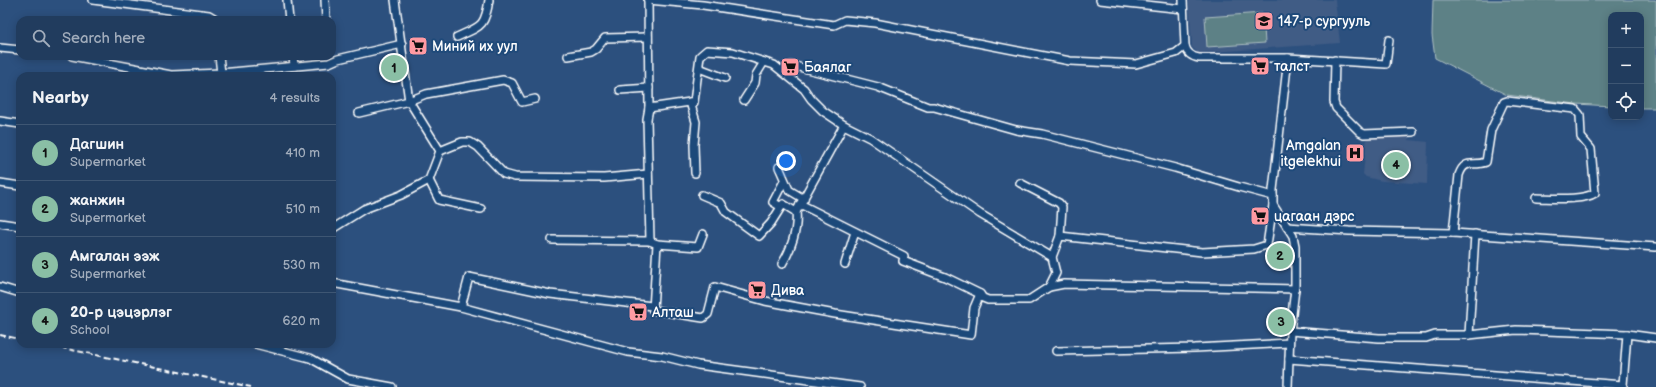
<!DOCTYPE html>
<html lang="en">
<head>
<meta charset="utf-8">
<style>
  body { margin:0; font-family:"Balsamiq Sans",sans-serif; background:#2d4767; color:#f1f3f6 }
  .controls { position:absolute; right:12px; top:12px; display:grid; overflow:hidden; border-radius:8px; box-shadow:0 2px 10px #0003 }
  .controls button { width:36px; height:36px; display:grid; place-items:center; padding:0; border:0; border-bottom:1px solid #3e5673; background:#213c5e; color:#f1f3f6; font:20px sans-serif }
  .you { position:absolute; left:786px; top:161px; width:14px; height:14px; margin:-10px; border:3px solid #fff; border-radius:50%; background:#1a73e8; box-shadow:0 0 0 6px #1a73e833 }
  .badge { display:grid; place-items:center; width:26px; height:26px; border-radius:50%; background:#8abfa5; color:#111; font-size:13px; font-weight:700 }
  .pin { position:absolute; translate:-50% -50%; border:2px solid #fff; box-shadow:0 1px 4px #0006 }
  .list { margin:0; padding:0; list-style:none }
  h2 { display:flex; justify-content:space-between; align-items:center; height:52px; margin:0; padding:0 16px; font-size:17px }
  h2 small { font-size:13px; font-weight:400; color:#a2adbc }
  .list li { display:grid; grid-template-columns:26px 1fr auto; gap:12px; align-items:center; box-sizing:border-box; height:56px; padding:0 16px; border-top:1px solid #3e5673 }
  .list b { display:block; font-size:15px; white-space:nowrap }
  .list p { margin:0; font-size:13px; white-space:nowrap; color:#a2adbc }
  .list em { font-size:13px; font-style:normal; color:#a2adbc }
  .icon { flex:none; width:22px; height:22px; fill:none; stroke:currentColor; stroke-width:2; stroke-linecap:round; stroke-linejoin:round }
  .map { position:relative; flex:none; width:1656px; height:387px; overflow:hidden }
  .search { position:absolute; background:#213c5e; box-shadow:0 2px 10px #0003; left:16px; top:16px; width:320px; height:44px; display:flex; align-items:center; gap:10px; box-sizing:border-box; padding:0 14px; border-radius:12px; color:#a2adbc; font-size:15px }
  .panel { position:absolute; background:#213c5e; box-shadow:0 2px 10px #0003; left:16px; top:72px; width:320px; height:276px; border-radius:12px }
  .map>svg:first-child { display:block }
  .built { fill:#405b85 }
  .green { fill:#5d8186; stroke:#aec0c2 }
  .lines { fill:none; stroke-linecap:round; stroke-linejoin:round }
  .minor-casing { stroke:#fff; stroke-width:10 }
  .minor { stroke:#1f4a7a; stroke-width:7 }
  .rail { stroke:#fff; stroke-width:2; stroke-dasharray:6 3; stroke-linecap:butt }
  .labels { text-anchor:middle; stroke-width:4; stroke-linejoin:round; paint-order:stroke }
  .poi-label { font-size:14px; fill:#fff; stroke:#1f4a7a; text-anchor:start }
</style>
</head>
<body>
<div class="map">
<svg width="1656" height="387" viewBox="0 0 1656 387">
  <rect width="100%" height="100%" fill="#2c507e"/>
  <filter id="ink" filterUnits="userSpaceOnUse"><feTurbulence type="fractalNoise" baseFrequency=".025" numOctaves="2"/><feDisplacementMap in="SourceGraphic" scale="8" xChannelSelector="R" yChannelSelector="G"/><feConvolveMatrix kernelMatrix="1 2 1 2 8 2 1 2 1" color-interpolation-filters="sRGB"/></filter>
  <g filter="url(#ink)">
    <g class="built">
      <path d="M1189,0h146l5,43 -142,10 -6,-6z"/>
      <path d="M1384,135l24,1 1,4 19,2 -1,42 -45,-3 -16,-4 -3,-3 4,-37z"/>
    </g>
    <g class="green">
      <path d="M1433,0h223v108h-15v-93h-30v91l-35,-2 -69,-9 -72,-37 -3,-23z"/>
      <path d="M1263,13l2,30 -58,4 -2,-30z"/>
    </g>
    <g class="lines">
      <g class="minor-casing">
        <g id="minor">
          <path d="M93,0l116,15 5,3 1,2"/>
          <path d="M287,0l2,20"/>
          <path d="M325,0l1,20"/>
          <path d="M648,0l1,108 -2,11 3,122 7,3 -4,66 50,8 5,-4 7,-27 50,14 70,13 136,21 3,-27 6,-14 3,4 5,2h41l20,-13 7,-14 -4,-16 8,-21 142,16 52,-3 13,-4 6,-40"/>
          <path d="M648,0l55,5 131,20 11,-5 30,3 195,38 66,3 40,-11 9,-7"/>
          <path d="M1100,0l83,9"/>
          <path d="M1183,0l2,46c2,7 7,11 14,12h89l-15,132v15l20,31 2,10v43l-5,42 -2,56"/>
          <path d="M457,37c24,-11 28,-10 32,-37"/>
          <path d="M0,48l20,2"/>
          <path d="M72,56l99,19 50,-2 108,-10 9,-4 64,-15"/>
          <path d="M219,56l2,17"/>
          <path d="M293,56l1,10"/>
          <path d="M568,56l23,-4 5,-3 9,-11 43,-1"/>
          <path d="M1288,58l98,6 3,-24"/>
          <path d="M1335,60l-1,42 2,6 24,24 4,2 49,-2"/>
          <path d="M699,68l26,10"/>
          <path d="M782,70l9,-5 87,22 50,20h6l82,23 26,4 133,34 64,19 34,9"/>
          <path d="M620,90l29,-2"/>
          <path d="M744,100l11,-17 1,-8 8,-13"/>
          <path d="M649,108l41,-6"/>
          <path d="M359,113l50,-12 17,-7 77,-14 9,3 10,19 13,-3"/>
          <path d="M0,121l20,3"/>
          <path d="M440,151l22,-9h8l8,5 26,27 11,3 89,1 44,-4"/>
          <path d="M779,167l10,23 15,9"/>
          <path d="M695,173l-1,-28 2,-23 -6,-20h4l6,-46 7,-6 26,2 41,13 30,24 7,10 12,12 21,14 26,13 110,76 72,43"/>
          <path d="M429,180l10,20 42,9"/>
          <path d="M0,183l20,3"/>
          <path d="M1020,183l39,20 3,4 -2,29"/>
          <path d="M702,195l19,8 5,9 33,24 12,-13 12,-19 13,8 48,-87"/>
          <path d="M800,204l104,52 -1,5 42,16 35,17"/>
          <path d="M781,207l-8,-5 11,-21"/>
          <path d="M0,223l20,3"/>
          <path d="M1287,227l62,4 104,2 203,14"/>
          <path d="M332,229l32,-20 37,-14 28,-15 11,-29 -31,-50 -14,-101"/>
          <path d="M1453,233l6,-58c6,-17 14,-8 27,-13l5,-32 13,-28 3,-1 68,8 5,6 1,22 10,12 4,44c-12,8 -44,5 -59,5"/>
          <path d="M552,240l98,1"/>
          <path d="M657,244l41,3 5,-13"/>
          <path d="M782,264c9,-14 16,-35 14,-52"/>
          <path d="M845,264l10,-32"/>
          <path d="M332,283l129,24 167,45 34,4 36,9 162,22"/>
          <path d="M0,287l20,6"/>
          <path d="M1049,287l15,-3 231,5"/>
          <path d="M461,307l8,-30 81,17 102,12"/>
          <path d="M1290,331l89,7h47l9,-3h34l47,-5 111,4 29,4"/>
          <path d="M1469,335l6,-101"/>
          <path d="M255,344l55,14 38,21 44,8"/>
          <path d="M1056,351l139,-3 94,-5"/>
          <path d="M1289,359l334,26 4,-51"/>
        </g>
      </g>
      <use href="#minor" class="minor"/>
      <g class="rail">
        <path d="M0,335l20,4"/>
        <path d="M43,344l208,43"/>
      </g>
    </g>
  </g>
  <defs>
    <g id="school-square" transform="scale(1)"><rect x="-9" y="-9" width="18" height="18" rx="4" fill="#ff9aa2" stroke="#1f4a7a"/><path d="M0-5L7-2L0 1L-7-2ZM-4 1L0 2.5L4 1V4Q0 6-4 4Z" fill="#111"/></g>
    <g id="supermarket-square" transform="scale(1)"><rect x="-9" y="-9" width="18" height="18" rx="4" fill="#ff9aa2" stroke="#1f4a7a"/><path d="M-6-5.5h2.5l.6 2H6L4.5 2H-2.5L-4.4-4H-6ZM-1.5 3.2a1.3 1.3 0 1 0 .1 0ZM3 3.2a1.3 1.3 0 1 0 .1 0Z" fill="#111"/></g>
    <g id="hospital-square" transform="scale(1)"><rect x="-9" y="-9" width="18" height="18" rx="4" fill="#ff9aa2" stroke="#1f4a7a"/><path d="M-5-5h3v3.5h4V-5h3V5h-3V1.5h-4V5h-3Z" fill="#111"/></g>
  </defs>
  <g fill-rule="evenodd">
    <use href="#school-square" x="1264" y="21"/>
    <use href="#supermarket-square" x="418" y="46"/>
    <use href="#supermarket-square" x="1260" y="66"/>
    <use href="#supermarket-square" x="790" y="67"/>
    <use href="#hospital-square" x="1355" y="153"/>
    <use href="#supermarket-square" x="1260" y="216"/>
    <use href="#supermarket-square" x="757" y="290"/>
    <use href="#supermarket-square" x="638" y="312"/>
  </g>
  <g class="labels">
    <g class="poi-label">
      <text x="1278" y="26">147-р сургууль</text>
      <text x="432" y="51">Миний их уул</text>
      <text x="1274" y="71">талст</text>
      <text x="804" y="72">Баялаг</text>
      <text x="1341" y="150" text-anchor="end">Amgalan<tspan x="1341" dy="16">itgelekhui</tspan></text>
      <text x="1274" y="221">цагаан дэрс</text>
      <text x="771" y="295">Дива</text>
      <text x="652" y="317">Алташ</text>
    </g>
  </g>
</svg>
<div class="controls">
<button>+</button>
<button>−</button>
<button><svg class="icon" aria-label="locate" viewBox="0 0 24 24"><circle cx="12" cy="12" r="6"/><path d="M12 2v4M12 18v4M2 12h4M18 12h4"/></svg></button>
</div>
<div class="you"></div>
<div class="pin badge" style="left:394px;top:68px">1</div>
<div class="pin badge" style="left:1280px;top:256px">2</div>
<div class="pin badge" style="left:1281px;top:322px">3</div>
<div class="pin badge" style="left:1396px;top:165px">4</div>
<div class="search"><svg class="icon" aria-label="search" viewBox="0 0 24 24"><circle cx="10" cy="10" r="6"/><path d="M15 15l6 6"/></svg>Search here</div>
<section class="panel">
<h2>Nearby<small>4 results</small></h2>
<ul class="list">
<li><span class="badge">1</span><div><b>Дагшин</b><p>Supermarket</p></div><em>410 m</em></li>
<li><span class="badge">2</span><div><b>жанжин</b><p>Supermarket</p></div><em>510 m</em></li>
<li><span class="badge">3</span><div><b>Амгалан ээж</b><p>Supermarket</p></div><em>530 m</em></li>
<li><span class="badge">4</span><div><b>20-р цэцэрлэг</b><p>School</p></div><em>620 m</em></li>
</ul>
</section>
</div>
</body>
</html>
